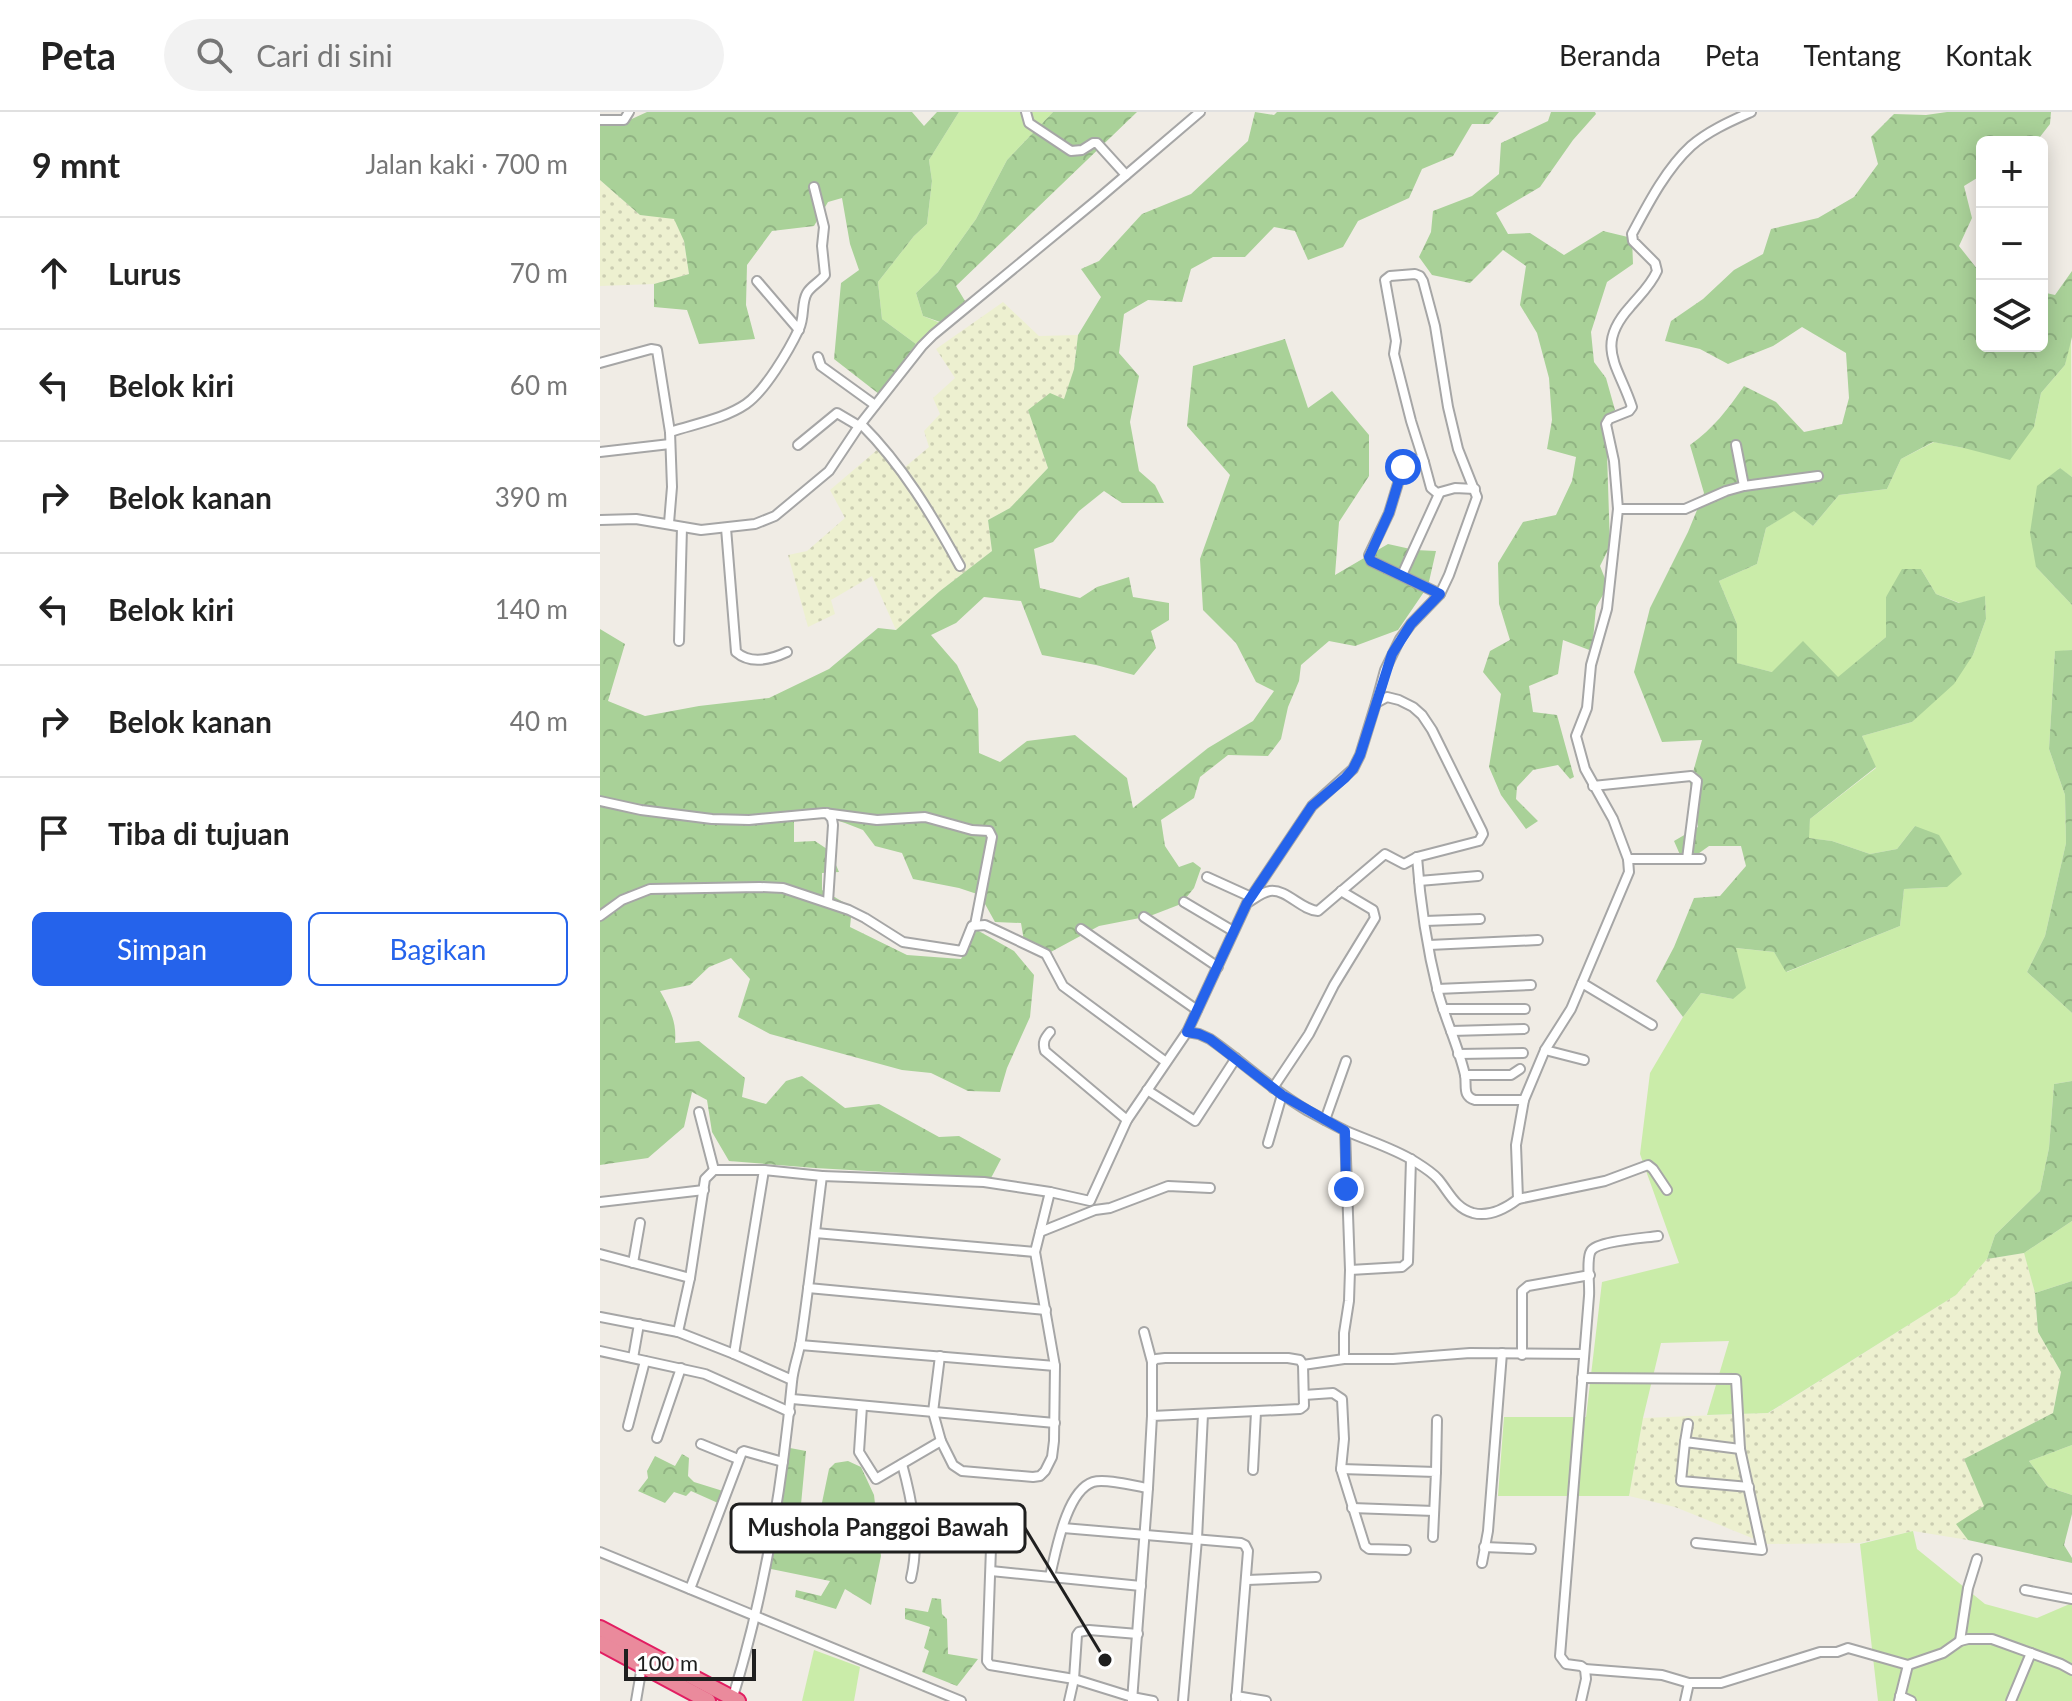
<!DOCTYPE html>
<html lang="id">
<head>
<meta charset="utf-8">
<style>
  body { margin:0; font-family:Lato,sans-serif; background:#f2f2f2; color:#222 }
  .controls { position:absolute; right:24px; top:24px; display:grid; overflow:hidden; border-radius:12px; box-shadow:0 4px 20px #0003 }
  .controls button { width:72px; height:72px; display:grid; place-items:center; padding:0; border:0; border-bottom:2px solid #e0e0e0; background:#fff; color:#222; font:40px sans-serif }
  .scale { position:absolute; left:24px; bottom:20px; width:132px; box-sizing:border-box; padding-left:8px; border:4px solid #1f1f1f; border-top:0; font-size:22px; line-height:28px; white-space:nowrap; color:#1f1f1f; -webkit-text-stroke:6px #fff; paint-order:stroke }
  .stop { position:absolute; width:24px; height:24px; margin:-18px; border:6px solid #2563eb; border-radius:50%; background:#fff }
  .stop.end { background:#2563eb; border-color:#fff; box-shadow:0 2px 8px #0008 }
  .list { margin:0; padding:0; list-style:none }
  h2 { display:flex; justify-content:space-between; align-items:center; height:104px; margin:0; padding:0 32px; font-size:34px }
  h2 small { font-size:26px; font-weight:400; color:#767676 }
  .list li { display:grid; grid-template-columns:52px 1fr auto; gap:24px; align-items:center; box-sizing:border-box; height:112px; padding:0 32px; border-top:2px solid #e0e0e0 }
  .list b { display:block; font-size:30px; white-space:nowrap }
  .list em { font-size:26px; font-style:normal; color:#767676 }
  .actions { display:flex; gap:16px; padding:24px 32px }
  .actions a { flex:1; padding:18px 0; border:2px solid #2563eb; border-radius:12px; text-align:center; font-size:28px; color:#2563eb }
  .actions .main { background:#2563eb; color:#fff }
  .icon { flex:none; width:44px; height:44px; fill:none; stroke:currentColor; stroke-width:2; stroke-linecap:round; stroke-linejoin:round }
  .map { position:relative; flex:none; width:1472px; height:1589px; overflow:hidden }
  header { display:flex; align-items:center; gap:48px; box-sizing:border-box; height:112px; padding:0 40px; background:#fff; border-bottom:2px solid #e0e0e0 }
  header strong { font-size:38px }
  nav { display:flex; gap:44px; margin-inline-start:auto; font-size:28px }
  .search { width:560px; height:72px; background:#f2f2f2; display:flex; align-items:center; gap:20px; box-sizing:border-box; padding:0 28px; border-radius:44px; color:#767676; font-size:30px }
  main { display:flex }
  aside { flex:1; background:#fff }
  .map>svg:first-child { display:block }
  .farmland { fill:url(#farmland-dots) }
  .grass { fill:#caeca9 }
  .forest { fill:url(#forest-crowns) }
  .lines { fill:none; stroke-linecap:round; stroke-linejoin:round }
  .street-casing { stroke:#a6a6a6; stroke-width:12 }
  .highway-casing { stroke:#e21e62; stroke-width:18 }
  .street { stroke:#fff; stroke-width:8 }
  .highway { stroke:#ea8a9c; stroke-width:14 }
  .route { stroke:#2563eb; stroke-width:10 }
  .leader { fill:none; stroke:#1f1f1f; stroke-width:3 }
  .callout-dot { fill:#1f1f1f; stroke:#fff; stroke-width:3 }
  .callout { fill:#fff; stroke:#1f1f1f; stroke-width:3 }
  .callout-label { font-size:24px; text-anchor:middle; font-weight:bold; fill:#1f1f1f }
</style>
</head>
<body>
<header>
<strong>Peta</strong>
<div class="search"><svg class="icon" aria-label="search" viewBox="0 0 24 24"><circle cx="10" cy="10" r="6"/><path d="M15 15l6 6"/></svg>Cari di sini</div>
<nav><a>Beranda</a><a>Peta</a><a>Tentang</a><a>Kontak</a></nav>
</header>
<main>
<aside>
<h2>9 mnt<small>Jalan kaki · 700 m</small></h2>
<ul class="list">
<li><svg class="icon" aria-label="ahead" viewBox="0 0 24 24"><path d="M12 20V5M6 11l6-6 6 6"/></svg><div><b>Lurus</b></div><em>70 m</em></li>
<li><svg class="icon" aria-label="left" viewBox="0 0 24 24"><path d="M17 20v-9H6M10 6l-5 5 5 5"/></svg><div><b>Belok kiri</b></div><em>60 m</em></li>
<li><svg class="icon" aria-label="right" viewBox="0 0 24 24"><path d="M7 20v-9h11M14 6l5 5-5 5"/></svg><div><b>Belok kanan</b></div><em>390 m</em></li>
<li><svg class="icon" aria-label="left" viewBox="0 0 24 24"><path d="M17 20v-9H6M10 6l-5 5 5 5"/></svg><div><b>Belok kiri</b></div><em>140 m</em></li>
<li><svg class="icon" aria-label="right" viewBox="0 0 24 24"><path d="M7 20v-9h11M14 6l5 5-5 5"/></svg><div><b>Belok kanan</b></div><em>40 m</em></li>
<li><svg class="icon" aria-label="arrive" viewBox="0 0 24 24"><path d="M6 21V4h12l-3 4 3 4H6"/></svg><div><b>Tiba di tujuan</b></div></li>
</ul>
<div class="actions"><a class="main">Simpan</a><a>Bagikan</a></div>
</aside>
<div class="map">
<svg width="1472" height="1589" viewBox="0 0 1472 1589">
  <defs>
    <pattern id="farmland-dots" width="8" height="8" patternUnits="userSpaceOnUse" patternTransform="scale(2)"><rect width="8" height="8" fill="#edf0d0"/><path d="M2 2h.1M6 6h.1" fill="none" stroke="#cbcdb2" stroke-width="1.8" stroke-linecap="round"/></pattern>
    <pattern id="forest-crowns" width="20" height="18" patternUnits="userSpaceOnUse" patternTransform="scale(2)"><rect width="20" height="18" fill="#a9d198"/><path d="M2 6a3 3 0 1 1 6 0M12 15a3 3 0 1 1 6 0" fill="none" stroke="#91b383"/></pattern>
  </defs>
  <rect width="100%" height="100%" fill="#f0ece5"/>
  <g class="farmland">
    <path d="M0,68l40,35 34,3 10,23 5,33 -35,10 -54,2z"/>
    <path d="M403,190l36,34 39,-1 -4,34 -10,31 -36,10 20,58 -38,40 -22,12 4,31 -52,40 -44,39 -24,-54 -41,24 4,14 -27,13 -20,-72 19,-4 38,-33 -15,-28 47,-40 21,23 31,-26 -5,-16 16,-17 -7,-16 22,-20 -19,-29z"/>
    <path d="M1424,1141l11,40 3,39 23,40 -8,41 -89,46 21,48 -28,17 11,16 -55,-9 -53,12 -93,1 -92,-37 -46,-11 14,-78 126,-5 187,-118 31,-36z"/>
  </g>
  <g class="grass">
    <path d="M359,0h94l-46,48 -31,59 -38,53 -22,21 7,23 20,8 -27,20 -34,-25 -4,-37 36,-46 13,-12 5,-43 -3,-21z"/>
    <path d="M1471,224l1,141 -13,-9 -23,99 36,38v45l-17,2 -6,97 16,46 1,48 -21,93 -18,36 45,41v68l-18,3 -5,64 -9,43 -45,44 -8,24 -31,36 -188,118 -61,2 22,-74 -68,2 -18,75 -14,78h-131l6,-79h82l16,-135 77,-19 -39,-109 10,-81 33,-56 18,-24 32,6 2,-51 39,4 13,20 113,-46 4,-37 43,-2 -32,-61 -18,23 -27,5 -38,-13 -24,-3 2,-19 66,-51 -14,-32 50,-14 61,-67 13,-36 -1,-22 -25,6 -24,-9 -15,-25 -35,28v40l-48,41 -66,-6 -36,-9 1,-39 -18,-43 38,-17 9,-36 28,-18 19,16 26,-31 48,-6 14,-30 33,-17 30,6 70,-21 7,-34 24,-28z"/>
    <path d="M1472,1109v60l-37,12 -11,-40z"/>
    <path d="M1472,1333v50l-24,-8 -19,-26z"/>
    <path d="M1313,1419l4,18 68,55 52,14 35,-15v98h-194l-18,-157z"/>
    <path d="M214,1538l46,17 -6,34h-52z"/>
  </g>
  <g class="forest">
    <path d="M47,0h265l12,14 13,-14h22l-30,48 3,21 -5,43 -13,12 -36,46 4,37 34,25 -37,50 -45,-35 7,-76 18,-13 -9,-26 -8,-46 -14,4 -14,24 -42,5 -25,34 -1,40 9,34 -56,5 -12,-34 -33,-3v-23l35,-10 -5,-33 -10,-22 -34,-4 -40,-35v-58l23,1z"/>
    <path d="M453,0h84l-181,174 9,15 -22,22 -20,-7 -7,-23 22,-21 38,-53 31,-59z"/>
    <path d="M655,0l19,3 3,-3h222l-10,12h-17l-19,32 -31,13 -13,29 -51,23 -15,26 -35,13 -13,-29 -21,-4 -29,30h-32l-22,12 -9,33 -34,-2 -24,14 -5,39 20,23 -9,46 9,49 16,14 9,18h-42l-18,-12 -25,20 -26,31 -19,7 6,39 40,10 17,-11 32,-10 4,20 36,6v17l-18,11 5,17 -22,27 -38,-10 -54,-10 -21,-54 -37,-4 -28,26 -25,12 26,30 21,44 1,44 21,9 27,-21 48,-6 52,43 6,30 75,-60 45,-27 21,-30 -18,-9 -20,-39 -33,-33 -3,-51 30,-84 -43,-49 6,-60 92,-27 23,69 24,-17 37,44v41l-30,46 -4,53 53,-31 27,6 21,1 -8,35 -30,44 -43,16 -26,-5 -28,24 -2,16 -11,26 -7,32 -13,17 -40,-1 -28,22 -6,21 -33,22 4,26 14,21 14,-5 8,6 -7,20 -13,16 -31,12 -51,10 -52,28 -23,-13 -3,-18 -26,-1 -15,-27 -21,-7 -46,-9 -11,-26 -27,-7 -12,-16 -18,-7 -28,-9 -23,5v23l21,-1 15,10 9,21 -17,1v17l30,17 -2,20 57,28 54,4 16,-29 37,21 20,24 -4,42 -23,51 -7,24 -32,-1 -37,-18 -29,-3 -132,-36 -32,-17 12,-38 -19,-21 -22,9 -19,18 -30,6c10,18 17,31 15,52l24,-2 46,37 -3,19 24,7 20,-23 16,-5 43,32 34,-4 60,33 20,-1 42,23 -10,19 -176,-10 -86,-7 -17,-29 -5,-32 -15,-8 -8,35 -36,31 -48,7v-536l25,15 -17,57 37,15 54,-10 70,-8 60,-29 49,-41 18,2 44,-39 52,-40 -4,-31 22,-12 38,-40 -20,-58 22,-17 14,6 10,-30 4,-34 23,-38 -20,-28 18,-8 43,-47 49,-20 57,-53z"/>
    <path d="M951,0h44l1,2 -23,26 -33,47 -44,26 12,21 22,-1 34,22 39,-24 29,7 1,26 -26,18 -16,50 3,30 12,16 9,32 -9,13 4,123 -10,20 8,20 -12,21 -4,44 -29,-11 -5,34 -29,12 4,26 24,3 17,62 -4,2 -12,-14 -25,5 -16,17 -1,12 22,22 -12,8 -25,-34 -12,-28 12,-73 -18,-22 7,-21 20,-11 -11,-36 -1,-41 25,-41 33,-7 16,-34 4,-24 -29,-8 5,-29 -3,-42 -12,-45 -17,-28 6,-39 -23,-16 -33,33 -38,-8 -13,-18 12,-25 2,-21 39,-15 27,-22 2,-31 47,-22z"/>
    <path d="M1347,0h104l-1,12 -14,18h-54v33l-18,11 8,32 -13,28 23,29v71h60v-54l13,3 17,-24v66l-7,28 -24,28 -7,34 -24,33 -46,-12 -31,-6 -32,17 -14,30 -48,6 -26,31 -19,-15 -28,17 -9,36 -38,17 18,43v39l35,9 31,-31 35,36 48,-40v-40l16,-28h19l15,25 23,9 26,-7 1,23 -13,36 -19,29 -42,38 -50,14 14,31 -66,52 -1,19 23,3 38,13 27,-5 18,-23 24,9 23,39 -15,13 -43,2 -4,37 -114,46 -12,-20 -38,-4 10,40 -13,11 -32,-6 -18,24 -27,-36 18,-34 20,-49 26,-2 26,-30 -5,-20h-32l-25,18 -10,-23 24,-14 -8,-44 12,-43 -40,2 -28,-70 16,-64 38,-76 16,-39 -14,-48c23,-16 38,-36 54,-59l32,16 28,30 38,-8 7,-26 -3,-45 -44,-26 -29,19 -45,18 -28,-15 -35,-8 6,-20 32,-22 31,-29 29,-16 8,-25 47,-11 36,-21 24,-33 -7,-27 23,-23 32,1z"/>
    <path d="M1460,356l12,9v128l-36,-38 -6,-34 7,-47z"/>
    <path d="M1472,538v363l-45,-41 18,-36 21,-93 -1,-48 -16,-46 6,-98z"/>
    <path d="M1472,969v140l-48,32 -37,6 8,-24 45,-44 9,-43 5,-64z"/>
    <path d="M1472,1169v164l-43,16 19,26 24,8v19l-8,31 8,13v5l-104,-23 -12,-16 28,-18 -20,-47 89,-46 8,-41 -23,-40 -3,-39z"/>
    <path d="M190,1336l16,3 -6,64 -21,-3z"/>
    <path d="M82,1342l7,4 -1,18 6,6 29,9 -5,12 -27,-12 -5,5 -12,-4 -9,11 -27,-12 10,-13 -1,-7 8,-15 20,10z"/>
    <path d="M248,1349l13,6 13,28 7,61 -10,49 -26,-16 -9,20 -41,-12 1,-7 25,6 9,-15 -59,-12v-17l21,1 3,-8 29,3 5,-25 -10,-6 10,-48 6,-6z"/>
    <path d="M332,1486l9,1 1,15 5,5 1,35 30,5 -21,27 -35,-14 7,-21 -5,-3 6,-21 -25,-8v-11l23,4z"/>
  </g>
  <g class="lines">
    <g class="street-casing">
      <g id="street">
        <path d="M426,0l3,11 42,28 11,-1 11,-7h4l29,32"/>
        <path d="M0,8h24l5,-8"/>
        <path d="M157,169l42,49"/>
        <path d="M218,245l3,9 54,39"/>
        <path d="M0,251l51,-14 6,1 13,82 2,55 -3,36"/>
        <path d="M261,312c42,42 71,91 99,142"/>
        <path d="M70,320c24,-8 54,-13 76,-28 19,-13 43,-54 53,-75 6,-12 2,-26 8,-36 4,-7 13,-11 18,-18l-3,-29 2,-19 -10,-40"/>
        <path d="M198,333l39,-32 22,13"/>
        <path d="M1136,333l8,41"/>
        <path d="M0,340l70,-8"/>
        <path d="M1018,397h67l41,-18 18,-5 74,-10"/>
        <path d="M0,408l36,-1 65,11 54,-6 20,-8 54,-45 30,-45 63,-80 11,-11 165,-136 102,-87"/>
        <path d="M126,416l10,124c15,13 34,8 51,0"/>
        <path d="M802,463l37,-81"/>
        <path d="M840,482l-69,-33 -2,-6 20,-42 14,-46 5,-6 7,-2 9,3 7,26 6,5 18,-5 20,1"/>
        <path d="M79,529l3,-114"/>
        <path d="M776,591l9,-33 15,-31 11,-15 29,-30 9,-19 28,-78 -19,-48 -10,-42 -13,-81 -12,-45 -3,-5 -5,-2 -25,2 -5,4 11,61 -2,13 17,67 13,41"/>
        <path d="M993,674l98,-10 6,5 -10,78"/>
        <path d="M0,689l41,9 71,9 37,1 75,-7 53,7 48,-3 47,13 17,1 3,6 -17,88"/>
        <path d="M227,701l5,6 1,6 -5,77"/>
        <path d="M817,745c3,44 10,91 21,135 7,27 21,56 27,83 2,11 -3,21 10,25h49"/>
        <path d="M1028,747h73"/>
        <path d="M607,765l44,20"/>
        <path d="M819,769l59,-5"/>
        <path d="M584,790l49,29"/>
        <path d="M0,804l22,-16 28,-11 110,-2 23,1 66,22 16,8 38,24 59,9 10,-25 13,-1 61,29 17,32 103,76"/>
        <path d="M544,805l74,50"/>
        <path d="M825,809l55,-2"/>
        <path d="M481,817l116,81"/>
        <path d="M829,833l109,-5"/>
        <path d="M982,871l70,42"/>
        <path d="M837,877l94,-4"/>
        <path d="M843,897h82"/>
        <path d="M851,919l73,-2"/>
        <path d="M450,920c-5,6 -8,10 -5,19l82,69"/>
        <path d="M587,920l60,-129 65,-97 41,-37 7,-14 16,-52 11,-6 12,3 14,7 9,8 10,15 50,101 1,3 -4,7 -62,16 -13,7 -19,-10 -67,57c-17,-1 -31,-22 -48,-20 -8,1 -16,8 -23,12"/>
        <path d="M945,938l39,10"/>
        <path d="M858,942l65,-1"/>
        <path d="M865,963h46l9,-6"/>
        <path d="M673,976l36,-54 25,-49 41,-67 -2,-8 -32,-19"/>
        <path d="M547,978l48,31 41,-63"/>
        <path d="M99,1000l15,58"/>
        <path d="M725,1008l21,-59"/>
        <path d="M668,1031l14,-48"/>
        <path d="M918,1087l87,-18 43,-16 5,4 14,21"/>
        <path d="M0,1090l104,-12"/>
        <path d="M440,1120l55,-22 15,-2 58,-22 42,2"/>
        <path d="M215,1121l220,19"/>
        <path d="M0,1142l90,24"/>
        <path d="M33,1151l7,-40"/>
        <path d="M750,1158l52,-3 6,-5 3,-103"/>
        <path d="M208,1176l238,22"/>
        <path d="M0,1205l78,15 56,22 58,26"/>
        <path d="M78,1220l12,-54 15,-99 9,-9h50l58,6"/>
        <path d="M544,1220l8,30"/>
        <path d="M200,1233l255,21"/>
        <path d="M0,1239l105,23 85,38"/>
        <path d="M134,1242l30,-184"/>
        <path d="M922,1243v-64l6,-5 62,-11"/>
        <path d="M340,1244l-7,56 8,29"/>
        <path d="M33,1246l6,-34"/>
        <path d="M744,1247v-26l5,-32 1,-31 -5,-139"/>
        <path d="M703,1253l41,-6h49l77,-6 114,1"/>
        <path d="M982,1266l154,1 4,70 22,101 -66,-7"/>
        <path d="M704,1283l29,-2 9,6 2,40 -3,30 24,77 4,3 37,1"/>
        <path d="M192,1287l263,24"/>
        <path d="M262,1294l-3,46 17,27 65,-38 12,24 9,6 71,6 7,-1 5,-5 7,-14 2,-16 1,-75 -20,-114 15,-60"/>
        <path d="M28,1314l17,-65"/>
        <path d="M57,1326l24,-70"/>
        <path d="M1085,1330l3,-18"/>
        <path d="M101,1332l37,15"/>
        <path d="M1140,1337l-55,-7 -4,39 68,6"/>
        <path d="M302,1352c10,36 18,77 9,114"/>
        <path d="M741,1357l95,3 -3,65"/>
        <path d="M653,1358l3,-58"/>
        <path d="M836,1360l1,-52"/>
        <path d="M752,1396l82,3"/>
        <path d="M463,1416l178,15 4,2 3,6 -12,150"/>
        <path d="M884,1435l47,2"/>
        <path d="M391,1436l-4,113 3,4 84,14 58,18 21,4"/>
        <path d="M0,1440l361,149"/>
        <path d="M882,1451l6,-32 14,-178"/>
        <path d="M391,1459l150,15"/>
        <path d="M450,1464c6,-24 16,-85 43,-94 12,-4 42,4 55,6"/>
        <path d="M647,1468l69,-3"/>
        <path d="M90,1477l52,-137 2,-1 39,11"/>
        <path d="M1425,1478l47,9"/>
        <path d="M1360,1529l8,-53 9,-29"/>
        <path d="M985,1557l77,6 27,8h32l99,-31h17l11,-4 60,17 35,-12 17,-12 8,-2h24l69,25 11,6"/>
        <path d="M636,1584l30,5"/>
        <path d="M1300,1584l11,5"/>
        <path d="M132,1588c32,-103 50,-211 60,-318 1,-14 7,-28 9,-42 8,-54 14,-109 21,-164l162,6 66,10 40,9 37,-81 60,-88 12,2 11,5c33,23 63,52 98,72 13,7 26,14 38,20 23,10 47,17 68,30 8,5 18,11 24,18 11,13 17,29 35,34 16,4 32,-4 45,-14l-2,-54 8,-45 21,-50 26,-41 58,-137 -1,-13 -15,-40 -28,-50 -9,-33 11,-28 4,-43 16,-56 11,-100 -4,-48 -8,-37 3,-5 20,-8 3,-4c-13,-41 -38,-60 -2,-100 10,-12 21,-22 27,-36l-2,-8 -22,-22 -1,-7c16,-30 34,-65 59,-88 17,-15 40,-25 60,-34"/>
        <path d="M36,1589l6,-35"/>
        <path d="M469,1589l5,-22 3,-44 2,-3 10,-2 49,4"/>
        <path d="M532,1589l16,-213 4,-72v-54l4,-3 9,-1h123l12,2 3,5 1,41 -4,3 -148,7"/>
        <path d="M583,1589l14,-162 6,-125"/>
        <path d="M981,1589l5,-22 -1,-10 -4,-3 -15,-2 -6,-8 29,-360c1,-10 -3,-37 2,-45 6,-10 54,-13 67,-15"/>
        <path d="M1085,1589l4,-18"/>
        <path d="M1299,1589l9,-36"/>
        <path d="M1411,1589l20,-48"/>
      </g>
    </g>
    <g class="highway-casing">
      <g id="highway">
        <path d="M0,1516l138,73"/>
        <path d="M0,1531l108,58"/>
      </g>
    </g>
    <use href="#street" class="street"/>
    <use href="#highway" class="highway"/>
  </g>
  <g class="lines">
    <path class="route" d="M746,1077l-1,-58 -63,-36 -72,-56 -11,-5 -12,-2 60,-129 65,-97 33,-28 8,-9 7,-14 32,-101 19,-30 29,-30 -69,-33 -2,-4 20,-44 14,-46"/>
  </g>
  <path class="leader" d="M505 1548L425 1416"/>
  <circle class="callout-dot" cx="505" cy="1548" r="8"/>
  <rect class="callout" x="131" y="1392" width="294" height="48" rx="8"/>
  <g class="callout-label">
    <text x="278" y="1424">Mushola Panggoi Bawah</text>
  </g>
</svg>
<div class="controls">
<button>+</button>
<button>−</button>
<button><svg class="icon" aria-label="layers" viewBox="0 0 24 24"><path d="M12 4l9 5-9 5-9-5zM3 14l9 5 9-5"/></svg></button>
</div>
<div class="scale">100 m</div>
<div class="stop" style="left:803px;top:355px"></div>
<div class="stop end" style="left:746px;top:1077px"></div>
</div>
</main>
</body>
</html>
